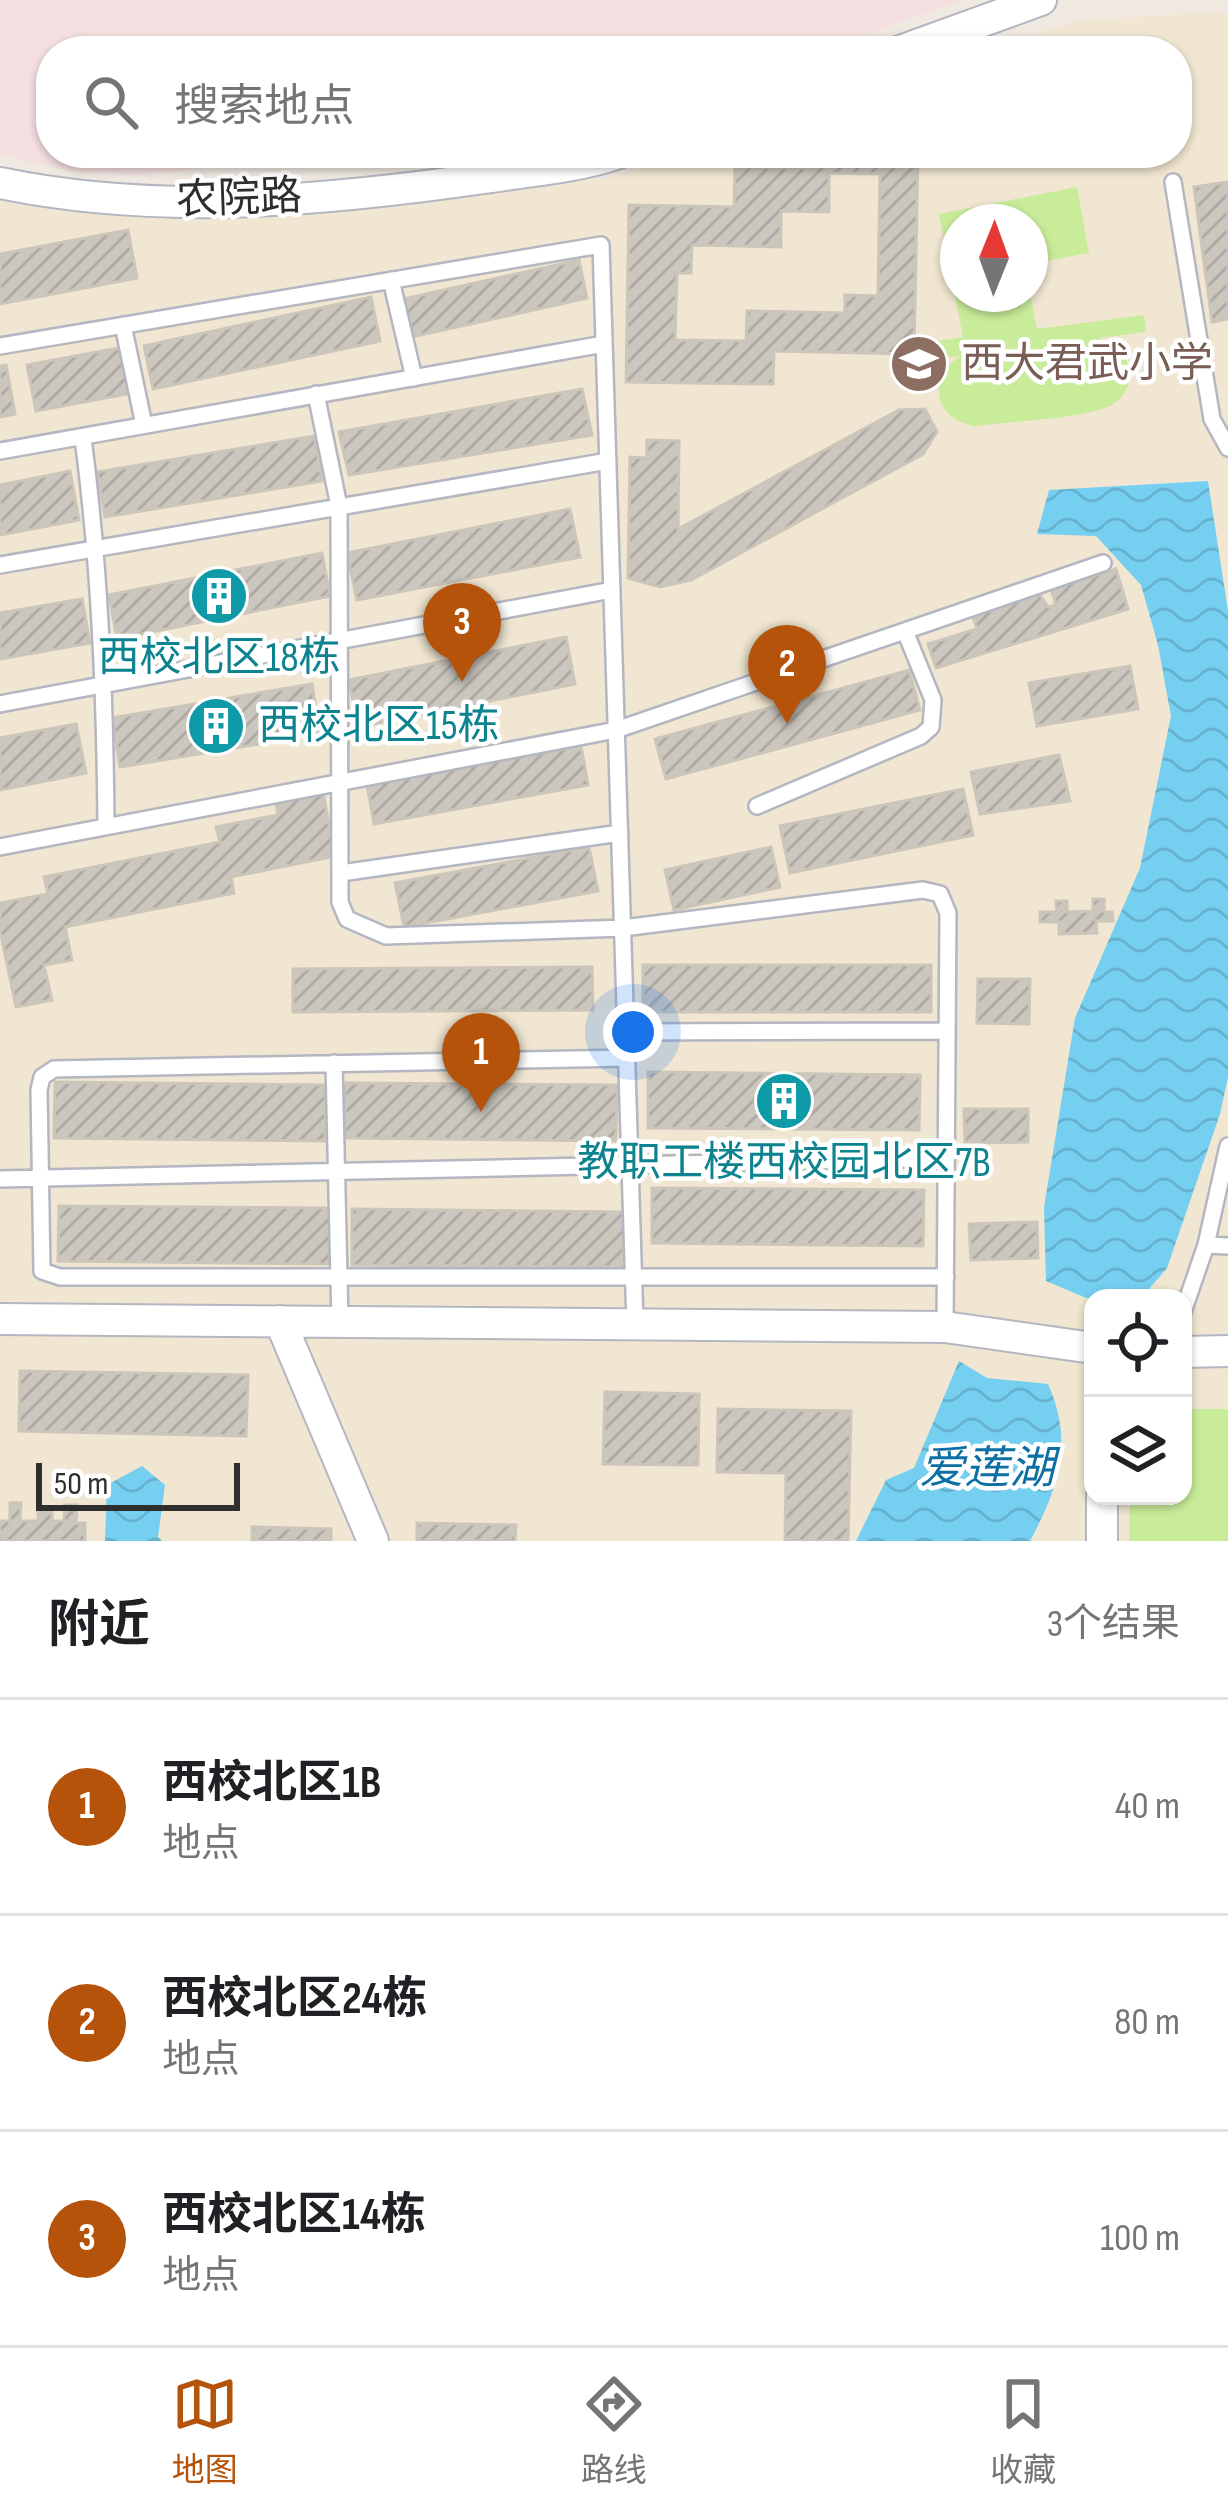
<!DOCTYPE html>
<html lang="zh">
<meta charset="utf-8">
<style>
body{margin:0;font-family:"Sofia Sans Condensed","Noto Sans SC",sans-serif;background:#f2f2f2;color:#202124}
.controls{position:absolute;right:36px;bottom:36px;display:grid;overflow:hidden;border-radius:24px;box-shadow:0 3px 9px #0004}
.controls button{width:108px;height:108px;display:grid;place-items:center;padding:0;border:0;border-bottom:3px solid #e0e0e0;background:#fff;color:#202124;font:60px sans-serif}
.compass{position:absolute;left:940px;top:204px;width:108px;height:108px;border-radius:50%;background:#fff;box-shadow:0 3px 9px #0004;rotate:1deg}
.scale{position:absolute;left:36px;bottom:30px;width:204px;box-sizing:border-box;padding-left:12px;border:6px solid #2e2e2e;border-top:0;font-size:33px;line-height:42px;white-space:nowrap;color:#2e2e2e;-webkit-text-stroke:9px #fff;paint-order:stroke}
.you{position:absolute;left:633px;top:1032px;width:42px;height:42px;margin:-30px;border:9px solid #fff;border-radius:50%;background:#1a73e8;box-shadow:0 0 0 18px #1a73e833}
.badge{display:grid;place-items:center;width:78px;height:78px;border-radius:50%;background:#b45309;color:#fff;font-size:39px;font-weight:700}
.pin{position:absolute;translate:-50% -99px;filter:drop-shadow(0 3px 6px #0008)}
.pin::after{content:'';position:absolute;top:63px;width:42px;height:36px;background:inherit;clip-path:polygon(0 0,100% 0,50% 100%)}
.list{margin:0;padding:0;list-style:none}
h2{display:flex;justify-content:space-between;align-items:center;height:156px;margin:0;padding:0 48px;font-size:51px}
h2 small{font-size:39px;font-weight:400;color:#757577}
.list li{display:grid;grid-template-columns:78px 1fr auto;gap:36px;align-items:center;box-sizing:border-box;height:216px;padding:0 48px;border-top:3px solid #e0e0e0}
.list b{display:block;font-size:45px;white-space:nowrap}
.list p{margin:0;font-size:39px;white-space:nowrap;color:#757577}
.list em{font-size:39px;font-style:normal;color:#757577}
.icon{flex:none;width:66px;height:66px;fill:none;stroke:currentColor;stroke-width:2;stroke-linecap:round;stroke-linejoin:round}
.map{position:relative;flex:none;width:1228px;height:1541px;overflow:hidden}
.search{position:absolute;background:#fff;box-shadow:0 3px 9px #0004;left:36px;right:36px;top:36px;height:132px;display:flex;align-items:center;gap:30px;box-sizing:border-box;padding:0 42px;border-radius:48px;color:#757577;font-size:45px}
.sheet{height:804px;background:#fff}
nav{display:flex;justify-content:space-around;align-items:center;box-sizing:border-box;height:168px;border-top:3px solid #e0e0e0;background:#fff;font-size:33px;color:#757577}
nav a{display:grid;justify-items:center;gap:6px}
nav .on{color:#b45309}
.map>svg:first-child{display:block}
.education{fill:#f0e6d1;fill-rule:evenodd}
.medical{fill:#f5dfe0}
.pitch{fill:#c9ec9a}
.water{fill:url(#water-waves)}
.building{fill:url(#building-hatch);stroke:#cbc5ba;stroke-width:3;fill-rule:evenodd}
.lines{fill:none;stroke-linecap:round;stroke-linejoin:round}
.service-casing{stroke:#b4b7c1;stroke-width:20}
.minor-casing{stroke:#b4b7c1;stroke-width:34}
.service{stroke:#fff;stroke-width:15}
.minor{stroke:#fff;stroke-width:30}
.labels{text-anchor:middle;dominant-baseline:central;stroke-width:9;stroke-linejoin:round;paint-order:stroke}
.street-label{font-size:42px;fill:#2e2e2e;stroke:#fff}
.education-label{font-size:42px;fill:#785e54;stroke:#fff;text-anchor:start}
.culture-label{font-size:42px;fill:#0d838f;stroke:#fff}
.water-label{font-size:45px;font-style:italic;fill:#0d6fa3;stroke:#fff}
</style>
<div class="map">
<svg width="1228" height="1541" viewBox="0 0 1228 1541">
<defs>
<pattern id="water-waves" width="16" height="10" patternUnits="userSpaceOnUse" patternTransform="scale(3)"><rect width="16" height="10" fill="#75cff0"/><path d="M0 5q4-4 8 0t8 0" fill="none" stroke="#66b2ce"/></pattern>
<pattern id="building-hatch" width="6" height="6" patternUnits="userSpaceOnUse" patternTransform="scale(3)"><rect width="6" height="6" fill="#cbc7bf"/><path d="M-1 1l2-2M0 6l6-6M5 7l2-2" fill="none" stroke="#afaba4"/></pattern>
</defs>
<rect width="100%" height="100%" fill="#efe9e1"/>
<path class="education" d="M1221,12L1228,15V1541H0V190L167,219L611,178L686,153H1177V51H987L1079,20ZM958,222H1030V294H958ZM1093,1298H1183V1496H1093Z"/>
<path class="medical" d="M0,0H966L816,51H51V153H332L140,175L70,171L0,155Z"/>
<path class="pitch" d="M1077,187L1089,253L1030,264V222H958V294H1030L1037,329L1144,315L1146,332L1100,338C1114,344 1127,353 1129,371C1131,384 1125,396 1115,403C1095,418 1005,422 976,426C934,420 926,379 960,356L938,358L936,341L963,337L939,214Z
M1183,1409H1228V1541H1129L1130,1496H1183Z"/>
<path class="water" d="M1208,481L1228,611V1077L1220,1114L1167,1268L1143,1296L1086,1298L1046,1281L1044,1207L1075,1018L1140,868L1171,716L1158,645L1141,585L1096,536L1037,534L1049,490Z
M959,1361L987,1378L1048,1384C1074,1442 1059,1487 1030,1541H856L886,1480L914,1468Z
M142,1466L165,1485L158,1537L162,1541H105L107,1485Z"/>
<path class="building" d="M816,153H918L914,354L774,351L773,384L626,382L629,205L734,207L735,167L816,168ZM829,173L880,174L878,296L845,295V313L747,311L746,341L675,340L677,273H691L692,245L781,247V211L829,212Z
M1228,182V319L1212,322L1194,187Z
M128,230L137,278L0,304V254Z
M579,260L587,298L412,337L404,299Z
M371,297L380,341L153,389L144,346Z
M124,347L132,393L36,411L27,365Z
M6,365L15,414L0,417V366Z
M582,389L592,435L349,475L339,432Z
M925,409L937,432L923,454L691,580L660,587L628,578L630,457L647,458V440L679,441L678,529L899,410Z
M315,436L322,481L105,517L97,472Z
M70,471L79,520L0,535V485Z
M570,509L580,557L357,600L347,553Z
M322,553L330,596L117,639L109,595Z
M1116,569L1128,609L936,668L928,644L977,629L972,614L1039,593L1048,607L1056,605L1051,589Z
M82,599L90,643L0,659V613Z
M566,637L575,684L358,727L349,680Z
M1130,666L1138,709L1037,726L1029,683Z
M909,670L920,710L666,779L655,739Z
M312,684L320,734L120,767L112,718Z
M76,724L86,773L0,790V738Z
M581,746L588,785L374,824L367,785Z
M1059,755L1070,801L980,814L971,772Z
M963,789L973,835L790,873L780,826Z
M323,793L335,856L231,877L234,893L65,927L72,960L44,965L52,1000L16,1007L0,930V903L48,894L44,877L220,842L216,827L278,815L276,803Z
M589,847L598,891L404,927L395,883Z
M771,847L780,887L674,910L665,870Z
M1093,899H1104V912H1112L1113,921H1096L1097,933L1059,934V922H1040V912H1057L1056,901H1067V912L1093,911Z
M643,965H931V1012H643Z
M592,967L593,1010L293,1012V969Z
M978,979H1030L1029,1024L977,1023Z
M648,1072L920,1075L919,1130L648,1128Z
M55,1082L326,1085L325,1141L54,1138Z
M345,1083L617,1085L616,1141L345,1138Z
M964,1109H1028V1142L965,1143Z
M652,1188L924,1190L923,1246L652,1243Z
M59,1206L330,1208V1264L58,1261Z
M352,1209L624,1212L623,1267L352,1265Z
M1037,1222L1038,1258L971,1260L969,1224Z
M20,1371L248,1375L246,1436L19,1431Z
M605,1392L699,1394L698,1465L603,1464Z
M718,1409L851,1411L848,1541H785L786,1473L717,1472Z
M10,1503H21L20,1521H38V1511L52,1512V1521H64L65,1505H77L76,1523H85V1541H0V1521H10Z
M417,1523L516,1525L515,1541H417Z
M252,1527L331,1529V1541H252Z"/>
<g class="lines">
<defs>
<path id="service" d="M1173,182L1212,419L1228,448
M391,280L414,378
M123,325L144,425
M0,346L601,245L635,1324
M316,394L339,506L340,902L347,919L386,936L623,928L923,890L940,894L948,913L945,1327
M83,438C100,568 105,696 106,827
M0,451L604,344
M0,565L608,461
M0,704L612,590
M757,806L921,736L931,727L933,700L905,631
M0,847L616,730L1103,563
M341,873L620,833
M626,1032L947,1031
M627,1058L54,1069L42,1077L39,1090L42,1271L60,1277H946
M334,1063L340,1322
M0,1179L947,1158
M1206,1245L1228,1246
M1183,1312L1206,1245L1228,1146"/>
<path id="minor" d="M900,51L1041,0
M0,183C158,216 325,201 484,178C529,171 576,168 619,153
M0,1319L945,1327L1093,1348
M280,1321L373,1541
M1183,1352L1228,1351
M1102,1541V1496"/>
</defs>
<use href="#service" class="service-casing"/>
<use href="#minor" class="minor-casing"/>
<use href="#service" class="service"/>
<use href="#minor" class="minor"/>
</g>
<defs>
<symbol id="school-disc" viewBox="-11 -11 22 22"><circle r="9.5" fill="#8d6e63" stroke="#fff"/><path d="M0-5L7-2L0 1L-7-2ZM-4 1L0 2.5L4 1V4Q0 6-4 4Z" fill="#fff"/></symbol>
<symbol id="building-disc" viewBox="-11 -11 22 22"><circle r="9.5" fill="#0f9aa8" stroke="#fff"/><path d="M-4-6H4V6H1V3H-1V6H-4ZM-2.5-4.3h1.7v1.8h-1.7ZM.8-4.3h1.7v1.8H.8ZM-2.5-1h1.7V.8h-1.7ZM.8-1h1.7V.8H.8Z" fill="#fff"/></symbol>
</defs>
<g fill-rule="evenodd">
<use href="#school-disc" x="886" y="331" width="66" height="66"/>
<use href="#building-disc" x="186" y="563" width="66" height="66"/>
<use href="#building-disc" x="183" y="693" width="66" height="66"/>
<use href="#building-disc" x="751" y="1068" width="66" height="66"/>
</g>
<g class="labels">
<g class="street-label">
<text transform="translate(239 199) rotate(-2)">农院路</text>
</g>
<g class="education-label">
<text x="961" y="364">西大君武小学</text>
</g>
<g class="culture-label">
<text x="219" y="658">西校北区18栋</text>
<text x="258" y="726" text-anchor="start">西校北区15栋</text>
<text x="784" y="1163">教职工楼西校园北区7B</text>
</g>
<g class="water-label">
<text x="987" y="1469">爱莲湖</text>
</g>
</g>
</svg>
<div class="controls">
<button><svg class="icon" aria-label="locate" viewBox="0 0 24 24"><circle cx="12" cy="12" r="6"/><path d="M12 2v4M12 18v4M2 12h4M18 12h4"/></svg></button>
<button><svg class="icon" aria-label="layers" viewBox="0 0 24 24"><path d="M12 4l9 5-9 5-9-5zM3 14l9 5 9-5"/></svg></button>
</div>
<svg class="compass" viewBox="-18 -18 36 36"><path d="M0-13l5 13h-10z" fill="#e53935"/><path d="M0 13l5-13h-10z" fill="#757577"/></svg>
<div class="scale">50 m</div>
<div class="you"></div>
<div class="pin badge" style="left:481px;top:1112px">1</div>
<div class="pin badge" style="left:787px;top:724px">2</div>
<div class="pin badge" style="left:462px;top:682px">3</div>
<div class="search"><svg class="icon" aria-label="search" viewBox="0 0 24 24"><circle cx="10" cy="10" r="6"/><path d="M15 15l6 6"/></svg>搜索地点</div>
</div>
<section class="sheet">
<h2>附近<small>3个结果</small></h2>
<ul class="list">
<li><span class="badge">1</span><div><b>西校北区1B</b><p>地点</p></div><em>40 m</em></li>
<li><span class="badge">2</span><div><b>西校北区24栋</b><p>地点</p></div><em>80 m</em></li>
<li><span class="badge">3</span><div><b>西校北区14栋</b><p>地点</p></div><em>100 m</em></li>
</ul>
</section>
<nav>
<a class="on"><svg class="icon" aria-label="map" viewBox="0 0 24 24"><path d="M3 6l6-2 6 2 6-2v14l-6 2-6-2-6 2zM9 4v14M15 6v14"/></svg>地图</a>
<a><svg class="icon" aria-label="directions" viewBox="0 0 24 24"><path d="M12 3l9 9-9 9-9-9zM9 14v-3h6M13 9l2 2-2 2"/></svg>路线</a>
<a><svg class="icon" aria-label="saved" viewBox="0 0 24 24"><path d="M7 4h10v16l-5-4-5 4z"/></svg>收藏</a>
</nav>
